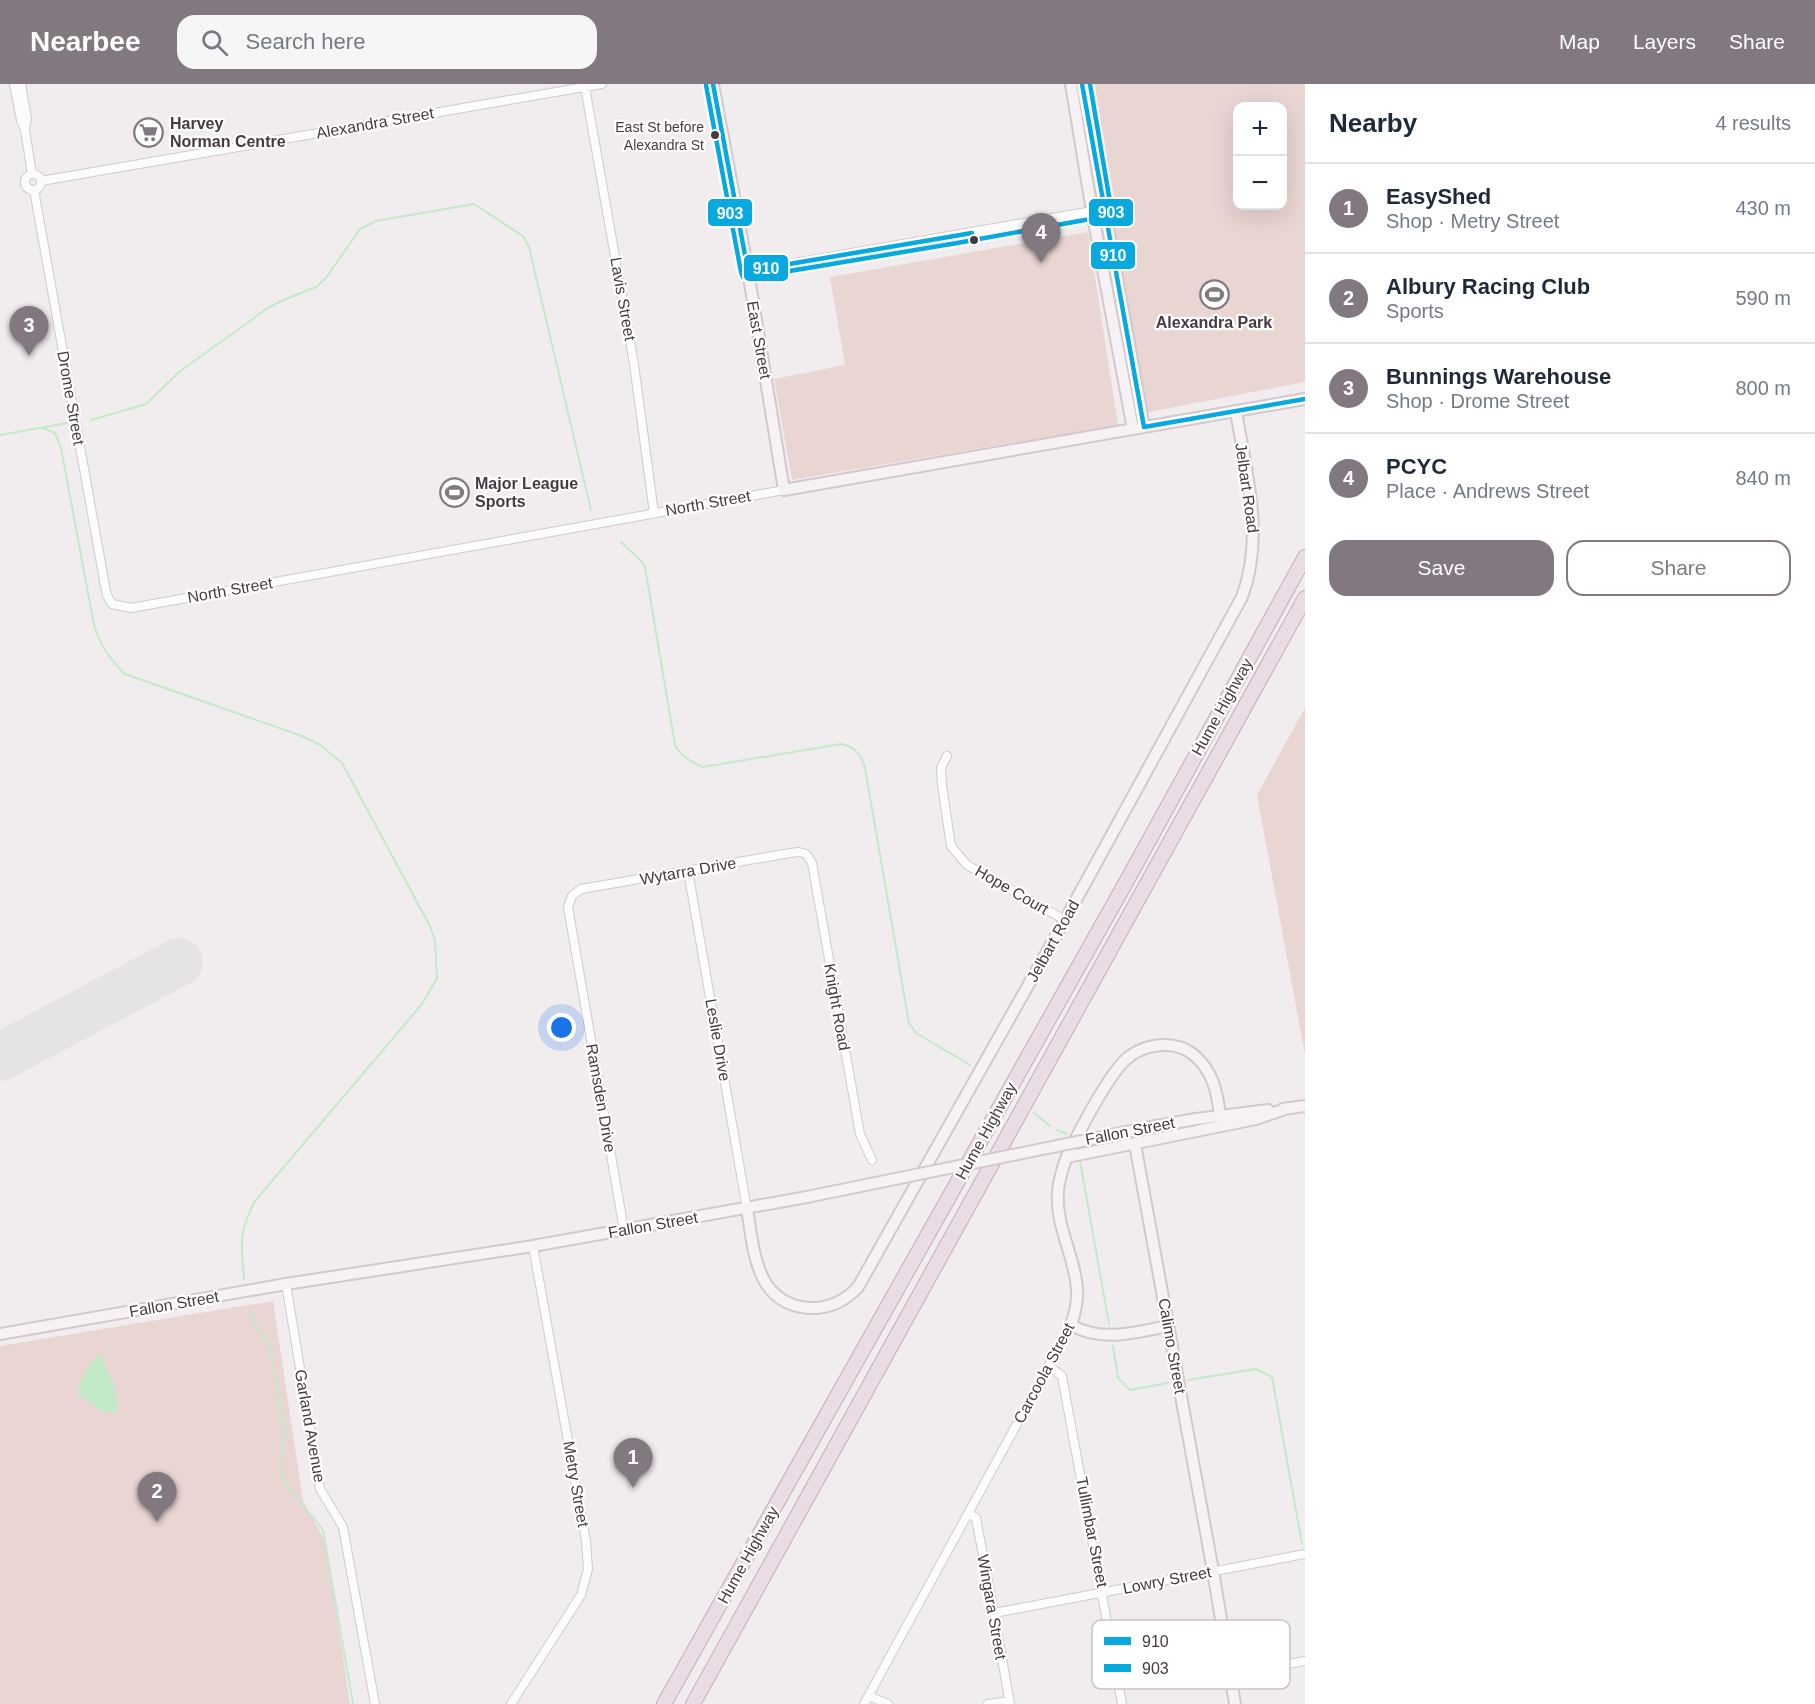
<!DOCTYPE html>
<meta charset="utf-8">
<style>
body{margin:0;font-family:Arial,sans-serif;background:#f6f6f7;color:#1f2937}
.controls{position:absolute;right:18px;top:18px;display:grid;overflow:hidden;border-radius:12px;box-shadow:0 6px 24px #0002}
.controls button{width:54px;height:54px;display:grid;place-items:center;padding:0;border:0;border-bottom:2px solid #e0e1e3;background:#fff;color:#1f2937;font:30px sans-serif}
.you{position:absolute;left:562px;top:944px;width:21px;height:21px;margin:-15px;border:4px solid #fff;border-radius:50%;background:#1a73e8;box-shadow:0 0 0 9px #1a73e833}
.badge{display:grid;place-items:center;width:39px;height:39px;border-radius:50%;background:#82787f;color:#fff;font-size:20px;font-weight:700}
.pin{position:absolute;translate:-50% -50px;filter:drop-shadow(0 2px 3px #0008)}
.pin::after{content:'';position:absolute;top:32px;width:21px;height:18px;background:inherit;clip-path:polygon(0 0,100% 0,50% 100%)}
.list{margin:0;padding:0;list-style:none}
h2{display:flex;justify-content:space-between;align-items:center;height:78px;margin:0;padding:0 24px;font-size:26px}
h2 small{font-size:20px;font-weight:400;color:#747a83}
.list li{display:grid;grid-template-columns:39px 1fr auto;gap:18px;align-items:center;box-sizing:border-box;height:90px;padding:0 24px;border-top:2px solid #e0e1e3}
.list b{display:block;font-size:22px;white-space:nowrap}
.list p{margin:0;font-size:20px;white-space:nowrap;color:#747a83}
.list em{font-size:20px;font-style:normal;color:#747a83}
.actions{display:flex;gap:12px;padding:18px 24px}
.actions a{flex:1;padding:14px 0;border:2px solid #82787f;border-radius:18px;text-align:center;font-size:21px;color:#82787f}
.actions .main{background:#82787f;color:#fff}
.icon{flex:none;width:33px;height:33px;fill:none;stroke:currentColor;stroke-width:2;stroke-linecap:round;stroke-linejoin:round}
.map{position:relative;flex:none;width:1305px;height:1620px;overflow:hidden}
header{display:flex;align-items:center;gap:36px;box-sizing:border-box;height:84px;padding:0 30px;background:#82787f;color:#fff}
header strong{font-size:28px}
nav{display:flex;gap:33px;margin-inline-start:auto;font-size:21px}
.search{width:420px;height:54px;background:#f6f6f7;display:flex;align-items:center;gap:15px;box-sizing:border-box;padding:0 21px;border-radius:18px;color:#747a83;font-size:22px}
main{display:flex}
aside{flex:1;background:#fff}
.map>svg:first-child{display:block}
.green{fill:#e9d5d1;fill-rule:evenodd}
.water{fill:#c2eac8}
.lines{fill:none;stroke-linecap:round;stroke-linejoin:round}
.stream{stroke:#c2eac8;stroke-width:2}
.taxiway{stroke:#e6e3e4;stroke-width:20}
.runway{stroke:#e6e3e4;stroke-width:48}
.street-casing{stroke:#cfcacd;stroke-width:10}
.secondary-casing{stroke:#d2c8cd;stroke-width:14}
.highway-casing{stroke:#c6abbb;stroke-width:16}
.street{stroke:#fdfcfd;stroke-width:8}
.secondary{stroke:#f6f1f3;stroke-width:10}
.highway{stroke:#eadce4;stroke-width:14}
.secondary-bridge-casing{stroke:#d2c8cd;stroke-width:14;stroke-linecap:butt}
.secondary-bridge{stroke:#f6f1f3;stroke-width:10}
.bus-1-casing{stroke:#fff;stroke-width:9}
.bus-2-casing{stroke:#fff;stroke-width:9}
.bus-1{stroke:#07a9de;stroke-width:4.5}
.bus-2{stroke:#07a9de;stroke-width:4.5}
.bus-dot{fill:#473942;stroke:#fff;stroke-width:2}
.labels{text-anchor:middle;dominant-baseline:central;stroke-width:4.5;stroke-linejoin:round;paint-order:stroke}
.bus-label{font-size:14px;fill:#473942;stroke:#fff;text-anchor:end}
.poi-label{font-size:16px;font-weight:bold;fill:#473942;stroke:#fff;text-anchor:start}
.street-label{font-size:16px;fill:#473942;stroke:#fff}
.key{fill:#fff;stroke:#c8c4c6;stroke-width:1.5}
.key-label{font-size:16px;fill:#473942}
.line-badge{stroke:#fff;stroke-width:2}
.badge-label{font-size:16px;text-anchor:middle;font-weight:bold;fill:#fff}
</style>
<header>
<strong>Nearbee</strong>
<div class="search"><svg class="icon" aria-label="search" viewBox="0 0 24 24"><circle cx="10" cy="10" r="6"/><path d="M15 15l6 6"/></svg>Search here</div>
<nav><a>Map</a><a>Layers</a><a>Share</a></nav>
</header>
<main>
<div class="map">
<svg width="1305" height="1620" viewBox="0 0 1305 1620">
<rect width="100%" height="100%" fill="#f1edef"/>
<path class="green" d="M1086,0H1305V298L1144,329ZM1238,22H1282V122H1238Z
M1088,148L1118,341L792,396L774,295L845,281L830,193Z
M1305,624V971L1257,711Z
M273,1217L303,1417L326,1459L350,1620H0V1262Z"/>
<path class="water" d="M99,1270L103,1272V1279C109,1287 121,1318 117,1327L107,1329L78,1311C79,1294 88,1282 99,1270Z"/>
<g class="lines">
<path class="stream" d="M91,336L146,320L179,288L268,224L281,217L316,203L326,194L360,145L376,137L474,120L523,152L529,163L591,426
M43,344L55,349L61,364L94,541C101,563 109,574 125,590L302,652L320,661L342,679L430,842L435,857L437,894L422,920L255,1117C238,1149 241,1160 244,1195
M0,351L67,339
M621,458L642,478L645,483L675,661C680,671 692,679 703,683L841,660C855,663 861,670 865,684L909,939L916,949L970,981
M1034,1029L1050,1042
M1057,1046L1067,1050
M1080,1077L1109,1240
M250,1225L255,1241L270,1262L284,1346L281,1385L286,1401L323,1446L353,1620
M1113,1262L1118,1294L1130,1306L1168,1299
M1188,1296L1256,1285L1272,1293L1302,1460"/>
<path class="taxiway" d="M0,972L40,952"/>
<path class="runway" d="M0,973L179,878"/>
<defs>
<path id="street" d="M14,0L21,36L25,46L32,90
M21,0L27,35L25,44
M585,3L634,280L654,429
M25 98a8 8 0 1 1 16 0a8 8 0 1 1-16 0Z
M41,97L602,0
M34,106L105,502L107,511L112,520L131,524L784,406
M748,187L1092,127
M947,672L941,684L942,701L951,762L967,781L1065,836
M688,787L747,1125
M624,1146L568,823L572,812L581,805L790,769L799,768L806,770L812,779L860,1050L872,1076
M286,1200L320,1405L343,1443L375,1620
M1049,1282L1062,1292L1122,1620
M968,1429L976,1434L994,1529L1010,1620
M994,1529L1305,1470
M1230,1590L1305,1577
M869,1612L888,1620
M511,1620L581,1511L588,1485L586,1457L533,1162
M864,1620L1071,1241
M988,1620L1009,1617"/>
<path id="secondary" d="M713,0L748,187L784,406L1305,315
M1071,0L1092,127L1133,345
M1082,0L1144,343
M1283,1025L1305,1022
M1196,1035L1268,1026
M1135,1060L1213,1487L1235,1620
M1067,1073L1256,1035L1288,1024
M747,1125C754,1166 755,1220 809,1224C829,1225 845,1217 858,1203L1065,836L1242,513C1265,451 1246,390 1236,327
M1169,1242C1135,1248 1103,1259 1071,1241C1075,1229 1078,1218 1077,1205C1075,1172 1055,1142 1058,1107C1059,1095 1063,1083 1067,1072C1078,1050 1111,985 1130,972C1148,959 1176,956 1194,971C1213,987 1217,1008 1220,1031
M0,1250L286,1200L533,1162L807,1113"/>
<path id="highway" d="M664,1620L1125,800L1305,473
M693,1620L1305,514"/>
</defs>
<use href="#street" class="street-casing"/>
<use href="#secondary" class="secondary-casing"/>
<use href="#highway" class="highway-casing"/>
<use href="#street" class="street"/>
<use href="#secondary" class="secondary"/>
<use href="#highway" class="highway"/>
<defs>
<path id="secondary-bridge" d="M807,1113L1150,1043L1196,1035"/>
</defs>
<use href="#secondary-bridge" class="secondary-bridge-casing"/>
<use href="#secondary-bridge" class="secondary-bridge"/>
<defs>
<path id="bus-1" d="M713,0L748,187L972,149
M1082,0L1144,343
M1144,343L1305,315"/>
<path id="bus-2" d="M706,1L741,188L743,193L748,194L957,159L1107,132L1111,128V124L1090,0"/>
</defs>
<use href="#bus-1" class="bus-1-casing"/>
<use href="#bus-2" class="bus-2-casing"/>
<use href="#bus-1" class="bus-1"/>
<use href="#bus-2" class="bus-2"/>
</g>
<defs>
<symbol id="supermarket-ring" viewBox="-11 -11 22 22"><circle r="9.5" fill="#fff" stroke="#82787f" stroke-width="1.5"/><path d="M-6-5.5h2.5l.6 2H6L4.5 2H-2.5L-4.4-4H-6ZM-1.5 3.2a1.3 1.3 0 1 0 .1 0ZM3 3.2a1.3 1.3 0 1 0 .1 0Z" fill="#82787f"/></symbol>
<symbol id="stadium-ring" viewBox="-11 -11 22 22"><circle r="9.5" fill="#fff" stroke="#82787f" stroke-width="1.5"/><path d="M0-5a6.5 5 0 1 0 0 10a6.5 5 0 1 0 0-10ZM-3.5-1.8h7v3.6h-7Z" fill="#82787f"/></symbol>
</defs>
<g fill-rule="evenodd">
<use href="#supermarket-ring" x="132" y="32" width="33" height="33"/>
<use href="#stadium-ring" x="1198" y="194" width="33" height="33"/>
<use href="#stadium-ring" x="438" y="392" width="33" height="33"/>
</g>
<g class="bus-dot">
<circle cx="715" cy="51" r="5"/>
<circle cx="974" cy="156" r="5"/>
</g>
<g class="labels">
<g class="bus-label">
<text x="704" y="43">East St before<tspan x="704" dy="18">Alexandra St</tspan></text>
</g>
<g class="poi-label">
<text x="170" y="39">Harvey<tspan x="170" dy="18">Norman Centre</tspan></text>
<text x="1214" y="238" text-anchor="middle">Alexandra Park</text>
<text x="475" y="399">Major League<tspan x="475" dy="18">Sports</tspan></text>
</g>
<g class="street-label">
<text transform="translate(375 39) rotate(-10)">Alexandra Street</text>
<text transform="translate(623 215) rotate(80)">Lavis Street</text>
<text transform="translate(759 256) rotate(80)">East Street</text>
<text transform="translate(71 314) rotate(80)">Drome Street</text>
<text transform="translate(1247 404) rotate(82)">Jelbart Road</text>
<text transform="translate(708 419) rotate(-10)">North Street</text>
<text transform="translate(230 506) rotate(-10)">North Street</text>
<text transform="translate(1222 623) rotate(-61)">Hume Highway</text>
<text transform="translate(688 787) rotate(-10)">Wytarra Drive</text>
<text transform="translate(1012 806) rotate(30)">Hope Court</text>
<text transform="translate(1053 857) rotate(-61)">Jelbart Road</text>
<text transform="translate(837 923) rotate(80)">Knight Road</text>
<text transform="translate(718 956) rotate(80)">Leslie Drive</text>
<text transform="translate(601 1014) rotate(80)">Ramsden Drive</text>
<text transform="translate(986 1047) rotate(-61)">Hume Highway</text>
<text transform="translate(1130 1047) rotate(-11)">Fallon Street</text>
<text transform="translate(653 1141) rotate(-10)">Fallon Street</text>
<text transform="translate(174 1220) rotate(-10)">Fallon Street</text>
<text transform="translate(1172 1262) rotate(80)">Calimo Street</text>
<text transform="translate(1044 1289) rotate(-62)">Carcoola Street</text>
<text transform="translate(310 1342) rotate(80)">Garland Avenue</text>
<text transform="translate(576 1400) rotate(80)">Metry Street</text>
<text transform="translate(1092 1448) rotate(79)">Tullimbar Street</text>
<text transform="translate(748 1471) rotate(-61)">Hume Highway</text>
<text transform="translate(1167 1496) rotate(-11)">Lowry Street</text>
<text transform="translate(992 1523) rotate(80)">Wingara Street</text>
</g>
</g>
<rect x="1092" y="1536" width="198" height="69" rx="9" class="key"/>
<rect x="1104" y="1553" width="27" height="8" fill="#07a9de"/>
<rect x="1104" y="1580" width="27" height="8" fill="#07a9de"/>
<g class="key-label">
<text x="1142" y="1563">910</text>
<text x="1142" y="1590">903</text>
</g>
<g class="line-badge">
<rect x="1088" y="114" width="46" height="29" rx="6" fill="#07a9de"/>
<rect x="707" y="114" width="46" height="29" rx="6" fill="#07a9de"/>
<rect x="1090" y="157" width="46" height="29" rx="6" fill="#07a9de"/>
<rect x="743" y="170" width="46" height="28" rx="6" fill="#07a9de"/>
</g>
<g class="badge-label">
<text x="1111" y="134">903</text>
<text x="730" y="135">903</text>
<text x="1113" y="177">910</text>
<text x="766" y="190">910</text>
</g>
</svg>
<div class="controls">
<button>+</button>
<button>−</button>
</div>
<div class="you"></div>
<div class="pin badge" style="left:633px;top:1404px">1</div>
<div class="pin badge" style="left:157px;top:1438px">2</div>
<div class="pin badge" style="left:29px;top:272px">3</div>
<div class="pin badge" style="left:1041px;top:179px">4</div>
</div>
<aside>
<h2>Nearby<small>4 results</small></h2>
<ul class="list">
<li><span class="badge">1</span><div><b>EasyShed</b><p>Shop · Metry Street</p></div><em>430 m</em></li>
<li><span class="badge">2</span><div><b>Albury Racing Club</b><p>Sports</p></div><em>590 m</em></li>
<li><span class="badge">3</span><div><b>Bunnings Warehouse</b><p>Shop · Drome Street</p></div><em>800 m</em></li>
<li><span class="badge">4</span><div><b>PCYC</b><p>Place · Andrews Street</p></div><em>840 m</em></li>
</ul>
<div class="actions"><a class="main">Save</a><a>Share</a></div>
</aside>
</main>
